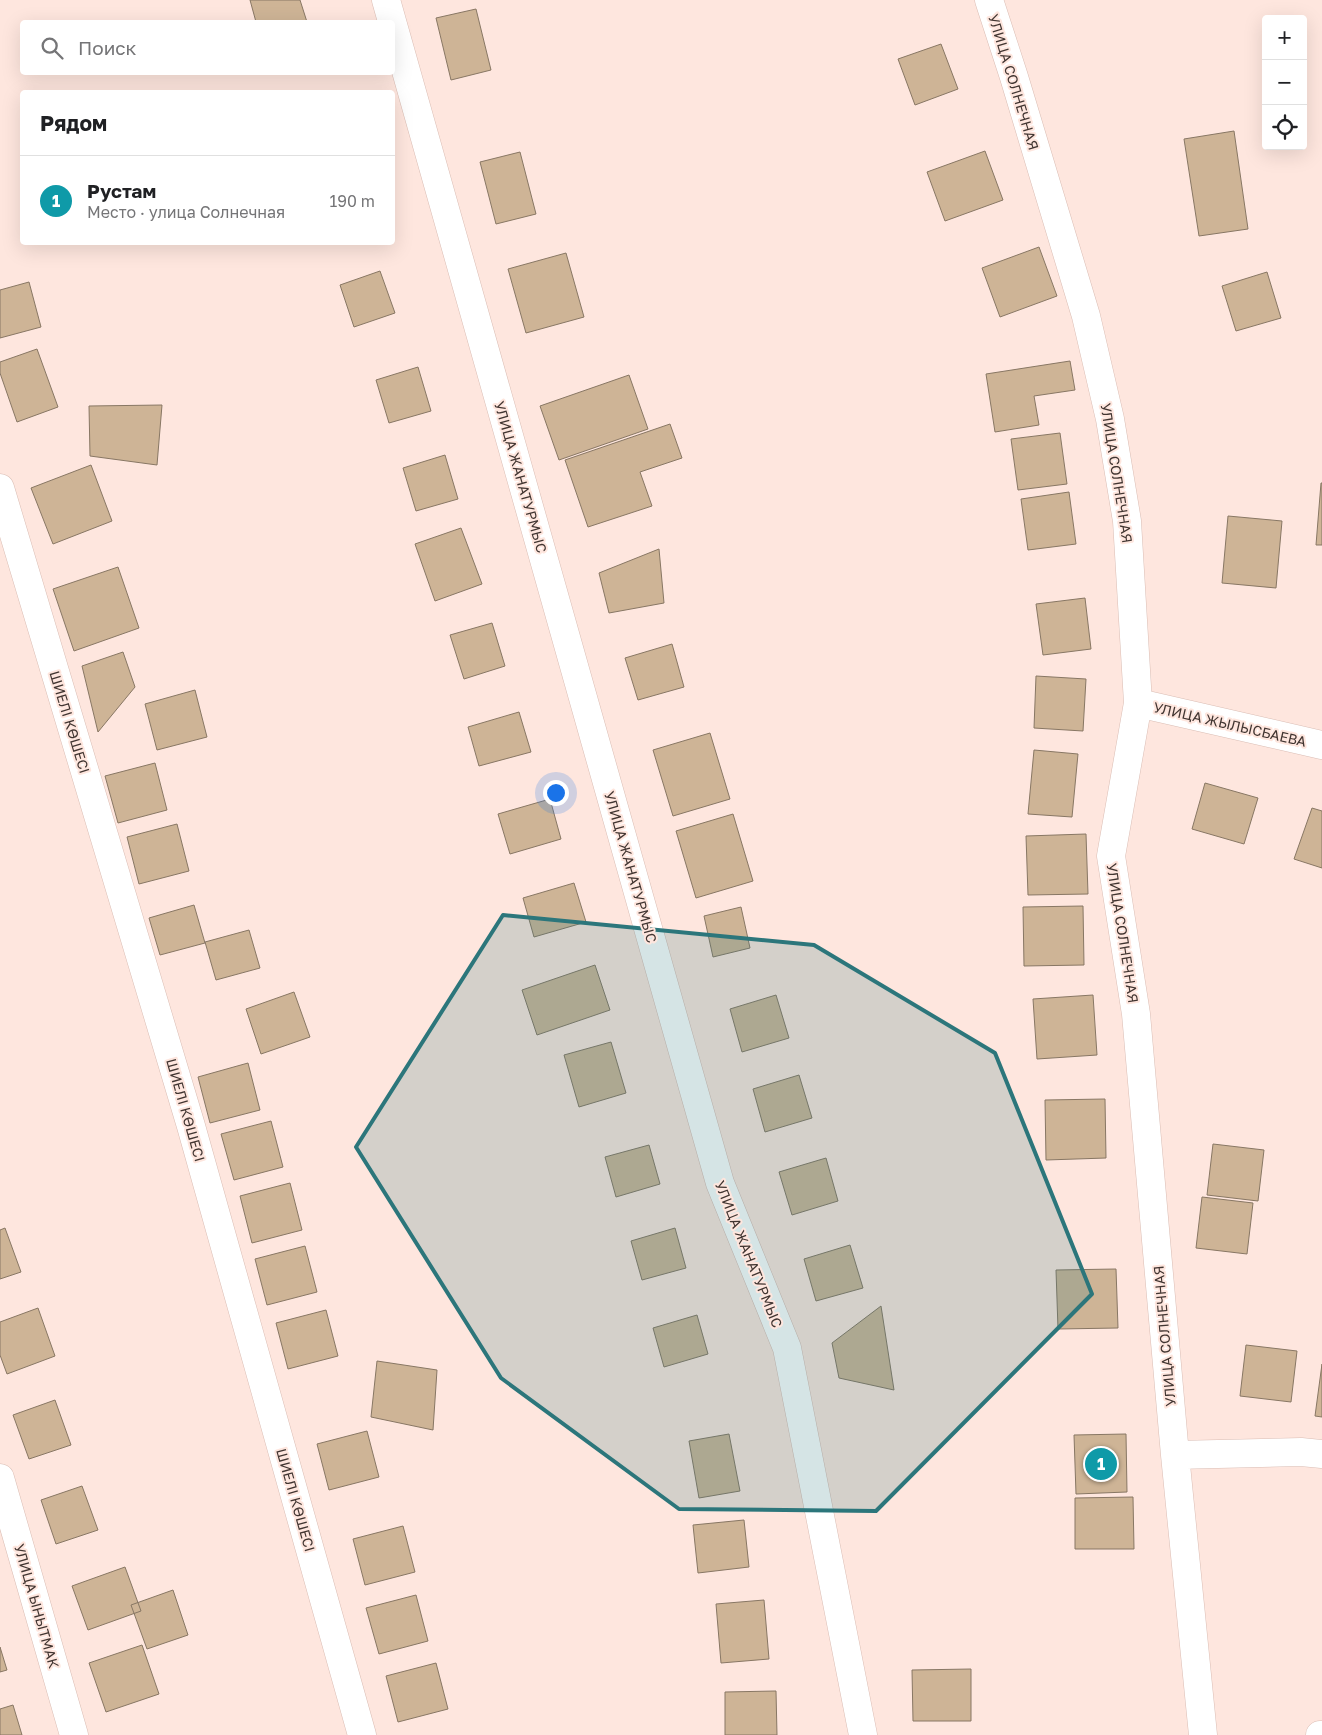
<!DOCTYPE html>
<html lang="ru">
<meta charset="utf-8">
<style>
body{margin:0;font-family:"Golos Text",sans-serif;background:#f2f2f2;color:#202124}
.controls{position:absolute;right:15px;top:15px;display:grid;overflow:hidden;border-radius:5px;box-shadow:0 5px 20px #0002}
.controls button{width:45px;height:45px;display:grid;place-items:center;padding:0;border:0;border-bottom:1px solid #e0e0e0;background:#fff;color:#202124;font:25px sans-serif}
.you{position:absolute;left:555px;top:792px;width:18px;height:18px;margin:-12px;border:4px solid #fff;border-radius:50%;background:#1a73e8;box-shadow:0 0 0 8px #1a73e833}
.badge{display:grid;place-items:center;width:32px;height:32px;border-radius:50%;background:#1a73e8;color:#fff;font-size:16px;font-weight:700}
.pin{position:absolute;translate:-50% -50%;border:2px solid #fff;box-shadow:0 1px 5px #0006}
.list{margin:0;padding:0;list-style:none}
h2{display:flex;justify-content:space-between;align-items:center;height:65px;margin:0;padding:0 20px;font-size:21px}
h2 small{font-size:16px;font-weight:400;color:#757577}
.list li{display:grid;grid-template-columns:32px 1fr auto;gap:15px;align-items:center;box-sizing:border-box;height:90px;padding:0 20px;border-top:1px solid #e0e0e0}
.list b{display:block;font-size:19px;white-space:nowrap}
.list p{margin:0;font-size:16px;white-space:nowrap;color:#757577}
.list em{font-size:16px;font-style:normal;color:#757577}
.icon{flex:none;width:28px;height:28px;fill:none;stroke:currentColor;stroke-width:2;stroke-linecap:round;stroke-linejoin:round}
.map{position:relative;flex:none;width:1322px;height:1735px;overflow:hidden}
.search{position:absolute;background:#fff;box-shadow:0 5px 20px #0002;left:20px;top:20px;width:375px;height:55px;display:flex;align-items:center;gap:12px;box-sizing:border-box;padding:0 18px;border-radius:5px;color:#757577;font-size:19px}
.panel{position:absolute;background:#fff;box-shadow:0 5px 20px #0002;left:20px;top:90px;width:375px;height:155px;border-radius:5px}
.map>svg:first-child{display:block}
.building{fill:#ceb496;stroke:#887764}
.lines{fill:none;stroke-linecap:round;stroke-linejoin:round}
.minor-casing{stroke:#dabdb4;stroke-width:29}
.minor{stroke:#fff;stroke-width:28}
.marked{fill:#2c767b;fill-opacity:0.2;stroke:#2c767b;stroke-width:4;stroke-linejoin:round}
.labels{text-anchor:middle;dominant-baseline:central;stroke-width:4;stroke-linejoin:round;paint-order:stroke}
.street-label{font-size:14px;fill:#413531;stroke:#fee6de}
</style>
<div class="map">
<svg width="1322" height="1735" viewBox="0 0 1322 1735">
<rect width="100%" height="100%" fill="#fee6de"/>
<path class="building" d="M250,0H300L307,22H256Z
M476,9L491,70L451,80L436,18Z
M941,44L958,89L915,105L898,59Z
M1234,131L1248,229L1199,236L1184,139Z
M985,151L1003,200L945,221L927,172Z
M520,152L536,214L496,224L480,162Z
M1039,247L1057,296L1000,317L982,268Z
M566,253L584,317L526,333L508,269Z
M380,271L395,313L354,327L340,285Z
M1267,272L1281,318L1236,331L1222,286Z
M29,282L41,327L0,338V290Z
M37,349L58,407L17,422L0,373V362Z
M1070,361L1075,390L1034,396L1039,425L995,432L986,374Z
M418,367L431,411L389,423L376,380Z
M629,375L648,429L559,460L540,406Z
M162,405L157,465L90,456L89,406Z
M670,424L682,458L640,472L652,506L588,527L565,460Z
M1060,433L1067,484L1018,490L1011,439Z
M445,455L458,499L416,511L403,468Z
M91,465L112,521L53,544L31,488Z
M1321,483H1322V545H1316Z
M1069,492L1076,544L1028,550L1021,499Z
M1228,516L1282,521L1276,588L1222,583Z
M461,528L482,584L435,601L415,544Z
M659,549L664,603L609,613L599,573Z
M118,567L139,628L74,651L53,589Z
M1085,598L1091,649L1043,655L1036,604Z
M492,623L505,666L464,679L450,635Z
M672,644L684,687L638,700L625,658Z
M123,652L135,687L98,732L82,666Z
M1036,676L1086,679L1083,731L1034,728Z
M195,690L207,737L157,750L145,704Z
M519,712L531,752L479,766L468,727Z
M710,733L730,799L673,816L653,750Z
M1034,750L1078,754L1072,817L1028,814Z
M155,763L167,810L118,823L105,776Z
M1205,783L1258,798L1244,844L1192,829Z
M550,799L561,839L510,854L498,814Z
M1312,808L1322,811V868L1294,859Z
M733,814L753,881L696,898L676,831Z
M177,824L189,871L139,884L127,837Z
M1086,834L1088,894L1028,895L1026,836Z
M574,883L586,922L534,937L523,898Z
M194,905L205,943L160,955L149,918Z
M1083,906L1084,965L1024,966L1023,907Z
M741,907L750,948L713,957L704,916Z
M249,930L260,968L216,980L205,942Z
M595,965L610,1010L537,1035L522,990Z
M294,992L310,1037L261,1054L246,1009Z
M776,995L789,1038L742,1052L730,1009Z
M1093,995L1097,1055L1037,1059L1033,999Z
M611,1042L626,1093L579,1107L564,1055Z
M248,1063L260,1110L210,1123L198,1077Z
M799,1075L812,1118L765,1132L753,1089Z
M1105,1099L1106,1158L1046,1160L1045,1100Z
M271,1121L283,1167L234,1180L221,1134Z
M1213,1144L1264,1150L1258,1201L1207,1195Z
M649,1145L660,1184L616,1197L605,1157Z
M826,1158L838,1201L792,1215L779,1172Z
M290,1183L302,1230L252,1243L240,1196Z
M1202,1197L1253,1203L1247,1254L1196,1248Z
M5,1228L21,1272L0,1279V1230Z
M675,1228L686,1268L642,1280L631,1241Z
M850,1245L863,1288L816,1301L804,1259Z
M305,1246L317,1292L267,1305L255,1259Z
M1116,1269L1118,1328L1058,1329L1056,1270Z
M881,1306L894,1390L839,1378L832,1343Z
M38,1308L55,1356L7,1374L0,1355V1322Z
M326,1310L338,1356L288,1369L276,1323Z
M697,1315L708,1354L664,1367L653,1328Z
M1246,1345L1297,1351L1291,1402L1240,1396Z
M377,1361L437,1370L433,1430L371,1417Z
M1322,1364V1417L1315,1416Z
M55,1400L71,1445L29,1459L13,1415Z
M367,1431L379,1477L329,1490L317,1444Z
M729,1434L740,1491L699,1498L689,1441Z
M1126,1434L1127,1492L1076,1494L1074,1435Z
M82,1486L98,1530L56,1544L41,1500Z
M1133,1497L1134,1549H1075V1498Z
M744,1520L749,1567L698,1573L693,1525Z
M403,1526L415,1572L365,1585L353,1539Z
M125,1567L141,1611L88,1630L72,1586Z
M173,1590L188,1635L147,1649L131,1605Z
M416,1595L428,1641L379,1654L366,1608Z
M764,1600L769,1659L721,1663L716,1604Z
M142,1645L159,1694L106,1712L89,1663Z
M0,1647L7,1670L0,1672Z
M436,1663L448,1709L398,1722L386,1676Z
M971,1669V1721H913L912,1670Z
M776,1691L777,1735H725V1692Z
M13,1705L22,1735H0V1709Z"/>
<g class="lines">
<defs>
<path id="minor" d="M386,0L720,1183L787,1348L863,1735
M989,0L1014,77L1086,316L1110,419L1127,521L1138,703L1111,856L1136,1014L1175,1455L1203,1735
M0,488L191,1126L362,1735
M1138,703L1322,745
M1175,1455L1301,1452L1322,1454
M0,1478L74,1735
M1320,1735H1322"/>
</defs>
<use href="#minor" class="minor-casing"/>
<use href="#minor" class="minor"/>
</g>
<path class="marked" d="M503,915L814,945L995,1053L1092,1294L876,1511L679,1509L501,1378L356,1147Z"/>
<g class="labels">
<g class="street-label">
<text transform="translate(1014 82) rotate(73)">УЛИЦА СОЛНЕЧНАЯ</text>
<text transform="translate(1117 473) rotate(81)">УЛИЦА СОЛНЕЧНАЯ</text>
<text transform="translate(521 477) rotate(74)">УЛИЦА ЖАНАТУРМЫС</text>
<text transform="translate(70 722) rotate(73)">ШИЕЛІ КӨШЕСІ</text>
<text transform="translate(1230 724) rotate(13)">УЛИЦА ЖЫЛЫСБАЕВА</text>
<text transform="translate(631 867) rotate(74)">УЛИЦА ЖАНАТУРМЫС</text>
<text transform="translate(1123 933) rotate(81)">УЛИЦА СОЛНЕЧНАЯ</text>
<text transform="translate(186 1110) rotate(74)">ШИЕЛІ КӨШЕСІ</text>
<text transform="translate(749 1254) rotate(68)">УЛИЦА ЖАНАТУРМЫС</text>
<text transform="translate(1164 1336) rotate(-95)">УЛИЦА СОЛНЕЧНАЯ</text>
<text transform="translate(296 1500) rotate(74)">ШИЕЛІ КӨШЕСІ</text>
<text transform="translate(37 1606) rotate(74)">УЛИЦА ЫНЫТМАК</text>
</g>
</g>
</svg>
<div class="controls">
<button>+</button>
<button>−</button>
<button><svg class="icon" aria-label="locate" viewBox="0 0 24 24"><circle cx="12" cy="12" r="6"/><path d="M12 2v4M12 18v4M2 12h4M18 12h4"/></svg></button>
</div>
<div class="you"></div>
<div class="pin badge" style="left:1101px;top:1464px;background:#0f9aa8">1</div>
<div class="search"><svg class="icon" aria-label="search" viewBox="0 0 24 24"><circle cx="10" cy="10" r="6"/><path d="M15 15l6 6"/></svg>Поиск</div>
<section class="panel">
<h2>Рядом<small></small></h2>
<ul class="list">
<li><span class="badge" style="background:#0f9aa8">1</span><div><b>Рустам</b><p>Место · улица Солнечная</p></div><em>190 m</em></li>
</ul>
</section>
</div>
